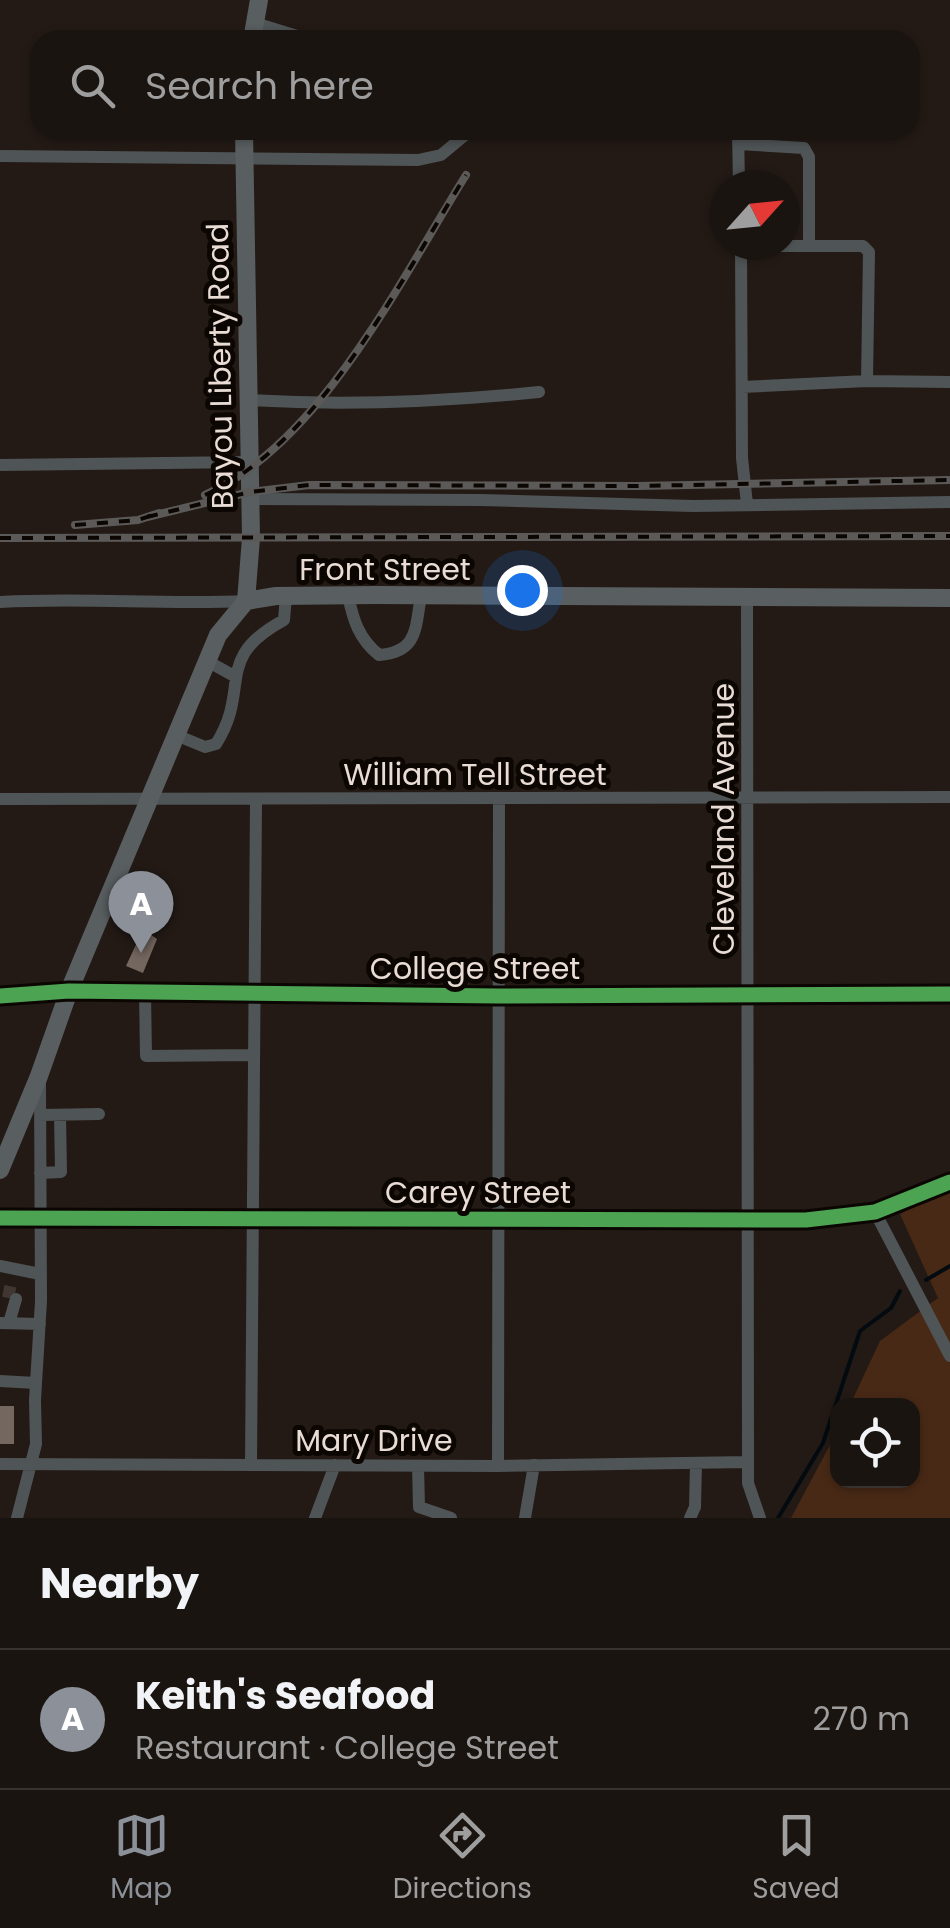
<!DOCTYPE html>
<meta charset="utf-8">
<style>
body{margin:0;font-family:Poppins,sans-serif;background:#231d19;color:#f1f3f6}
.controls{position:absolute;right:30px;bottom:30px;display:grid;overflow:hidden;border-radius:20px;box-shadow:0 2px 8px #0004}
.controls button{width:90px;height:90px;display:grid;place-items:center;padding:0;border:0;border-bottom:2px solid #383330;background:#1a1410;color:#f1f3f6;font:50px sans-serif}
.compass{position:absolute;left:710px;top:170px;width:90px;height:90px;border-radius:50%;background:#1a1410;box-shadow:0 2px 8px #0004;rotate:63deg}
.you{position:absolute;left:522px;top:590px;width:35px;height:35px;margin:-25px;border:8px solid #fff;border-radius:50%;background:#1a73e8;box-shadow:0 0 0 15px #1a73e833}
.badge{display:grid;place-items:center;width:65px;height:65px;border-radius:50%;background:#8c9099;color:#fff;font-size:32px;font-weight:700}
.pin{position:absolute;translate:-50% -82px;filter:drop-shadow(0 2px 5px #0008)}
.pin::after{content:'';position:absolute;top:52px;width:35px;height:30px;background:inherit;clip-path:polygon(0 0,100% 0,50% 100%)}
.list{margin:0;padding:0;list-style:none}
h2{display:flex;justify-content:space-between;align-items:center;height:130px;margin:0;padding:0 40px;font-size:42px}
h2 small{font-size:32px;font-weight:400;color:#9f9e9f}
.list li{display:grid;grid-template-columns:65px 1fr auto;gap:30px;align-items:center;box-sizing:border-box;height:140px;padding:0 40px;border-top:2px solid #383330}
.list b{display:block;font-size:38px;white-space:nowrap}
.list p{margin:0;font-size:32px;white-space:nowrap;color:#9f9e9f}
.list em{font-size:32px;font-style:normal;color:#9f9e9f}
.icon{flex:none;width:55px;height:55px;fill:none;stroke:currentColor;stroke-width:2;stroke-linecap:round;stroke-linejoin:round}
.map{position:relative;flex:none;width:950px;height:1518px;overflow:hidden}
.search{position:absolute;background:#1a1410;box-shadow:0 2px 8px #0004;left:30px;right:30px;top:30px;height:110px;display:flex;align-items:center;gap:25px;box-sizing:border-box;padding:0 35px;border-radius:30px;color:#9f9e9f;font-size:38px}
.sheet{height:270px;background:#1a1410}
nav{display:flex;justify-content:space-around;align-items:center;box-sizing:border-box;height:140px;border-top:2px solid #383330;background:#1a1410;font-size:28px;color:#9f9e9f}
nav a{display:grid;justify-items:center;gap:5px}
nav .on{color:#8c9099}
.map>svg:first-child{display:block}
.green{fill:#482916}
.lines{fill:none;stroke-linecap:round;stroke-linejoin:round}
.stream{stroke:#030b10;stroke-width:4}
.building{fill:#74675f}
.minor-tunnel{stroke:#413732;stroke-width:12;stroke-dasharray:12 6;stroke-linecap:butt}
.minor{stroke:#4f5456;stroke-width:12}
.major{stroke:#595e60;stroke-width:18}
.rail-casing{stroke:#5b5a58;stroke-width:8}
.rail{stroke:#0c0603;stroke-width:4;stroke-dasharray:11;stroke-linecap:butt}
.cycleway-casing{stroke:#0c0603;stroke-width:21}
.cycleway{stroke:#4ca352;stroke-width:15}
.labels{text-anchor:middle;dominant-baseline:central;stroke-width:10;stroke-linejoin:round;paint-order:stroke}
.street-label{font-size:30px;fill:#e8dcd5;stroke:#0c0603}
</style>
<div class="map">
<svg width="950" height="1518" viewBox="0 0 950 1518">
<rect width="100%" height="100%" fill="#231a15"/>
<path class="green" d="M950,1189V1518H791L837,1432L838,1480H912V1406L850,1405L880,1341L938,1298L900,1214Z"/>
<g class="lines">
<path class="stream" d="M926,1280L950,1266
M778,1518L823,1443L860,1331L891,1308L900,1291"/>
</g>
<path class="building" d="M150,934L157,939L143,973L126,966L139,938L145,941Z
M0,1406H14V1444H0Z"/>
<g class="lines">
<path class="minor-tunnel" d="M8,1298L11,1283"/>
<path class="minor" d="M255,23L310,40
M738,130L739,185
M738,144L804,148L809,157V246
M0,156L418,160L441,155L471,130
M741,245L742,458L747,504
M741,246H863L869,252L867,381
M742,387L867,381L950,382
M248,400C346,406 441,402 539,392
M0,465L248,462
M249,499L480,500L693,506L950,502
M348,595C353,620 359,639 379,655C418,652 415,629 421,596
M747,598L748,1462V1483L760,1518
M0,602C82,597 164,605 246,601
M207,661L236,677
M176,735L205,747L216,744C252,687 212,659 284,620L286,596
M0,799L950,797
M145,993L146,1056L252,1055
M0,996L69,991L498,996L950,994
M40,1115L99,1114
M40,1173L61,1172L60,1115
M875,1212L950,1356
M0,1218L806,1220L875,1212L950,1182
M0,1266L40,1274
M0,1323L40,1324
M9,1323L16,1299
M0,1381L36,1383
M0,1464L498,1466L748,1462
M251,1464L256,801
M418,1466L419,1507L451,1518
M498,1466L499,799
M17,1518L36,1444L35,1400L41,1301L40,1083
M315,1518L335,1465
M525,1518L534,1465
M690,1518L695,1507L696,1463"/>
<path class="major" d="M252,40L259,0
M244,130L251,538L246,601
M246,601L276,596L377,595L950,598
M0,1170L39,1076L69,991L218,635L246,601"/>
<defs>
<path id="rail" d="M205,495C321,443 401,279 466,175
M147,517L250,492L309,485L638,486L950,480
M75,525L138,520L159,513
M0,538L950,536"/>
</defs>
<use href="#rail" class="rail-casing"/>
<use href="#rail" class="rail"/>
<defs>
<path id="cycleway" d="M0,996L69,991L498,996L950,994
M0,1218L806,1220L875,1212L950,1182"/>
</defs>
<use href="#cycleway" class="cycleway-casing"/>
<use href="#cycleway" class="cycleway"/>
</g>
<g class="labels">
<g class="street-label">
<text transform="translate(220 366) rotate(-91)">Bayou Liberty Road</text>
<text x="385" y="569">Front Street</text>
<text x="475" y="774">William Tell Street</text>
<text transform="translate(723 819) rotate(-90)">Cleveland Avenue</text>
<text x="475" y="968">College Street</text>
<text x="478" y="1192">Carey Street</text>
<text x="374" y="1440">Mary Drive</text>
</g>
</g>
</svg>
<div class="controls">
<button><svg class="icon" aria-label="locate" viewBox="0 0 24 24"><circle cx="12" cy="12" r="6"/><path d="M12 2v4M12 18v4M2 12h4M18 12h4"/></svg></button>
</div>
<svg class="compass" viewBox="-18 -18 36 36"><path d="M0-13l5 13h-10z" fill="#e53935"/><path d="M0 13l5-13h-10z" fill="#9f9e9f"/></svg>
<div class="you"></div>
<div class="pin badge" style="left:141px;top:953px">A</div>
<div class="search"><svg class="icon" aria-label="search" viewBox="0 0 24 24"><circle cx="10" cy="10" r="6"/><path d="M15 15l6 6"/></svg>Search here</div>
</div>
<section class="sheet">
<h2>Nearby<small></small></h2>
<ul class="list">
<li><span class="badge">A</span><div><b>Keith's Seafood</b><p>Restaurant · College Street</p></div><em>270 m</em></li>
</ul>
</section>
<nav>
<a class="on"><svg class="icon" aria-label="map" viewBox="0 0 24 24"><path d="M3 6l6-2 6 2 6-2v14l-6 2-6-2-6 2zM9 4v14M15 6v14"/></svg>Map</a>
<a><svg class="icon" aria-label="directions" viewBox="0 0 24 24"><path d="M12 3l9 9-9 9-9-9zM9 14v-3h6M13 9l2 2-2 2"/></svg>Directions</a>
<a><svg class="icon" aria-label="saved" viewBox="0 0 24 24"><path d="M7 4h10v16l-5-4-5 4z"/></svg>Saved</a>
</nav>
